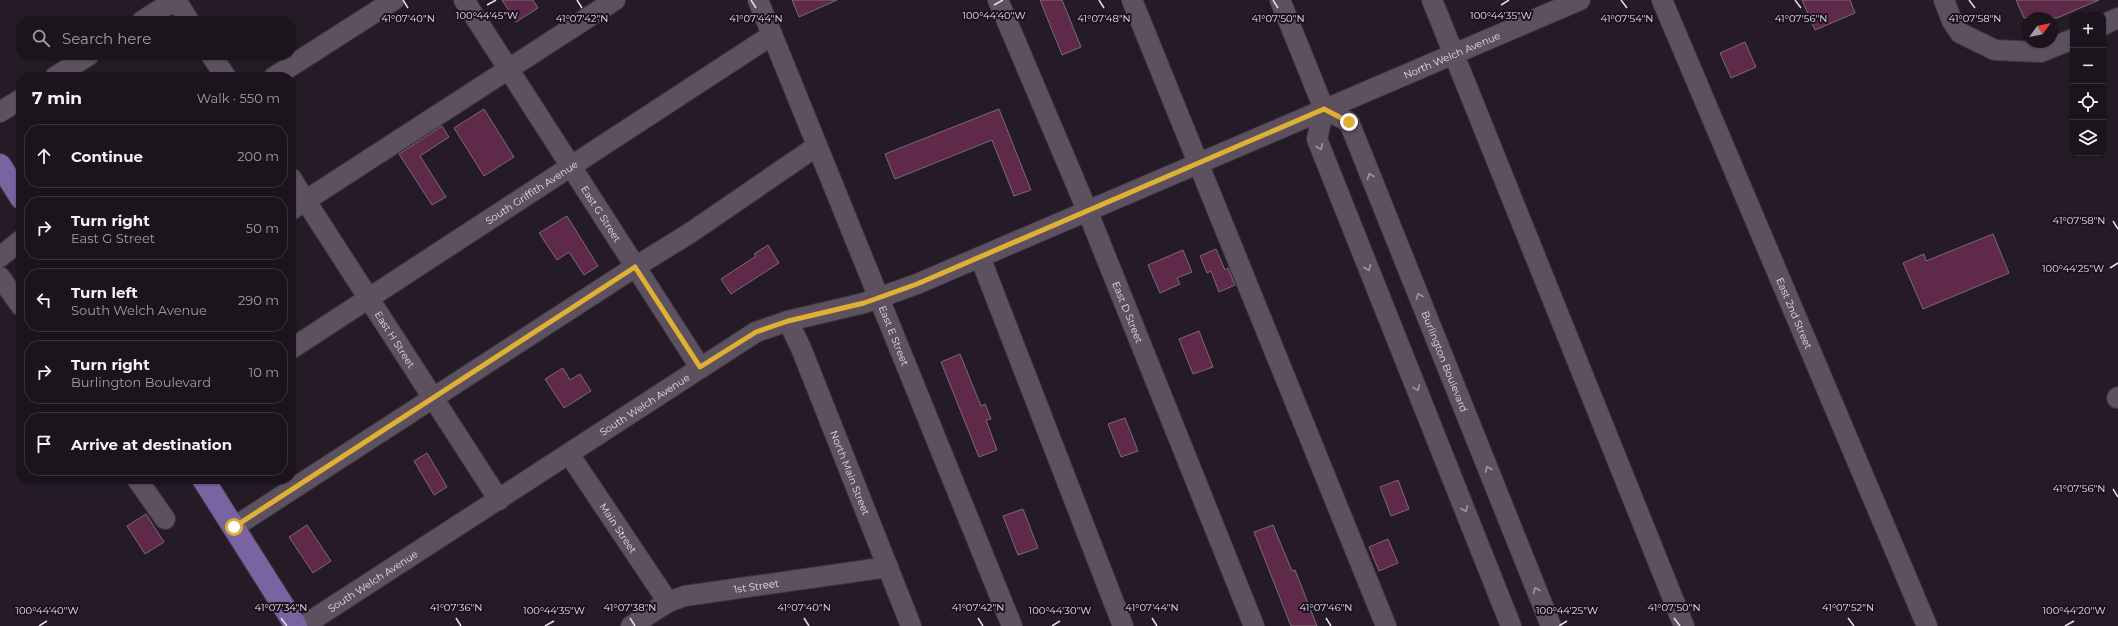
<!DOCTYPE html>
<meta charset="utf-8">
<style>
body{margin:0;font-family:Montserrat,sans-serif;background:#29212a;color:#f1f3f6}
.controls{position:absolute;right:12px;top:12px;display:grid;overflow:hidden;border-radius:8px;box-shadow:0 1px 3px #0004}
.controls button{width:36px;height:36px;display:grid;place-items:center;padding:0;border:0;border-bottom:1px solid #3a333b;background:#1c141d;color:#f1f3f6;font:20px sans-serif}
.compass{position:absolute;left:2022px;top:12px;width:36px;height:36px;border-radius:50%;background:#1c141d;box-shadow:0 1px 3px #0004;rotate:57deg}
.stop{position:absolute;width:12px;height:12px;margin:-9px;border:3px solid #dfb034;border-radius:50%;background:#fff}
.stop.end{background:#dfb034;border-color:#fff;box-shadow:0 1px 4px #0008}
.list{margin:0;padding:0;list-style:none}
h2{display:flex;justify-content:space-between;align-items:center;height:52px;margin:0;padding:0 16px;font-size:17px}
h2 small{font-size:13px;font-weight:400;color:#a09ea4}
.list li{display:grid;grid-template-columns:26px 1fr auto;gap:12px;align-items:center;box-sizing:border-box;height:64px;margin:0 8px 8px;padding:0 8px;border:1px solid #3a333b;border-radius:16px}
.list b{display:block;font-size:15px;white-space:nowrap}
.list p{margin:0;font-size:13px;white-space:nowrap;color:#a09ea4}
.list em{font-size:13px;font-style:normal;color:#a09ea4}
.icon{flex:none;width:22px;height:22px;fill:none;stroke:currentColor;stroke-width:2;stroke-linecap:round;stroke-linejoin:round}
.map{position:relative;flex:none;width:2118px;height:626px;overflow:hidden}
.search{position:absolute;background:#1c141d;box-shadow:0 1px 3px #0004;left:16px;top:16px;width:280px;height:44px;display:flex;align-items:center;gap:10px;box-sizing:border-box;padding:0 14px;border-radius:16px;color:#a09ea4;font-size:15px}
.panel{position:absolute;background:#1c141d;box-shadow:0 1px 3px #0004;left:16px;top:72px;width:280px;height:412px;border-radius:16px}
.map>svg:first-child{display:block}
.building{fill:#5f2a49;stroke:#7c6973}
.lines{fill:none;stroke-linecap:round;stroke-linejoin:round}
.minor-casing{stroke:#3d363f;stroke-width:22}
.major-casing{stroke:#3d363f;stroke-width:24}
.minor{stroke:#5d5160;stroke-width:20}
.major{stroke:#7963a1;stroke-width:22}
.oneway{stroke:#a198a3}
.route{stroke:#dfb034;stroke-width:5}
.ticks{fill:none;stroke:#e5dee6;stroke-width:1.5}
.labels{text-anchor:middle;dominant-baseline:central;stroke-width:4;stroke-linejoin:round;paint-order:stroke}
.street-label{font-size:10px;fill:#e5dee6;stroke:#1c121e}
.ticks-label{font-size:10px;text-anchor:middle;fill:#e5dee6;stroke:#1c121e;stroke-width:4;stroke-linejoin:round;paint-order:stroke}
</style>
<div class="map">
<svg width="2118" height="626" viewBox="0 0 2118 626">
<rect width="100%" height="100%" fill="#251b27"/>
<path class="building" d="M502,0H533L538,8L516,22Z
M792,0H837L799,17Z
M1040,0H1062L1081,47L1062,55Z
M1802,0H1850L1855,13L1815,30Z
M2016,0H2099L2057,18H2024Z
M1745,42L1756,67L1731,78L1720,53Z
M484,109L514,157L484,176L454,128Z
M999,109L1031,190L1014,196L992,140L895,179L885,154Z
M442,126L449,137L420,156L446,197L432,205L399,154Z
M567,216L598,266L584,275L569,252L557,260L539,233Z
M1993,234L2009,273L1923,309L1903,263L1924,254L1926,261Z
M768,245L779,263L731,294L721,279L756,256L754,254Z
M1216,249L1225,270L1228,268L1235,285L1219,292L1211,271L1207,273L1200,256Z
M1183,250L1192,272L1177,278L1180,284L1160,293L1148,265Z
M1199,331L1213,367L1193,374L1179,339Z
M960,354L981,406L985,404L991,419L986,420L997,450L979,457L941,362Z
M563,368L570,380L580,374L591,391L564,408L545,379Z
M1125,418L1138,451L1121,457L1108,424Z
M427,453L447,487L434,495L414,461Z
M1398,480L1409,509L1391,516L1380,487Z
M1023,509L1038,548L1018,555L1003,516Z
M146,514L164,542L145,554L127,526Z
M307,525L331,561L313,573L289,537Z
M1273,525L1292,571L1295,570L1317,626H1291L1254,532Z
M1388,539L1398,563L1379,571L1369,547Z"/>
<g class="lines">
<defs>
<g id="minor">
<path d="M176,0L189,21"/>
<path id="s1" d="M464,0L700,367"/>
<path id="s2" d="M758,0L1012,626"/>
<path id="s3" d="M998,0L1087,210L1254,626"/>
<path d="M1132,0L1386,626"/>
<path d="M1280,0L1324,109L1317,139L1511,626"/>
<path d="M1432,0L1684,626"/>
<path id="s4" d="M1662,0L1927,626"/>
<path d="M1944,0L1952,21L1960,33L1995,50L2041,52L2073,39"/>
<path d="M142,21L175,0"/>
<path d="M2103,25L2118,18"/>
<path d="M211,55L226,77"/>
<path d="M55,77L89,55"/>
<path d="M274,77L394,0"/>
<path id="s5" d="M1324,109L1349,122L1551,626"/>
<path d="M0,112L21,99"/>
<path id="s6" d="M291,178L499,500"/>
<path d="M291,210L615,0"/>
<path d="M0,257L21,240"/>
<path d="M980,257L1123,626"/>
<path d="M0,277L21,306"/>
<path id="s7" d="M788,321L801,348L911,626"/>
<path id="s8" d="M291,349L772,35"/>
<path d="M2117,398L2118,397"/>
<path id="s9" d="M569,454L668,602"/>
<path d="M137,479L165,519"/>
<path d="M234,527L635,267L690,233L817,146"/>
<path id="s10" d="M303,626L756,332L788,321L864,303L917,284L1580,0"/>
<path id="s11" d="M631,626L668,602L685,596L888,567"/>
</g>
<path id="major" d="M0,165L21,198
M203,479L296,626"/>
</defs>
<use href="#minor" class="minor-casing"/>
<use href="#major" class="major-casing"/>
<use href="#minor" class="minor"/>
<use href="#major" class="major"/>
</g>
<defs><path id="oneway-chevron" d="M-2-3.5L2.5 0L-2 3.5" fill="none" stroke-width="1.6" stroke-linecap="round" stroke-linejoin="round"/></defs>
<g class="oneway">
<use href="#oneway-chevron" transform="translate(1320 147) rotate(68)"/>
<use href="#oneway-chevron" transform="translate(1370 176) rotate(-112)"/>
<use href="#oneway-chevron" transform="translate(1368 268) rotate(68)"/>
<use href="#oneway-chevron" transform="translate(1419 296) rotate(-112)"/>
<use href="#oneway-chevron" transform="translate(1417 388) rotate(68)"/>
<use href="#oneway-chevron" transform="translate(1488 469) rotate(-112)"/>
<use href="#oneway-chevron" transform="translate(1465 509) rotate(68)"/>
<use href="#oneway-chevron" transform="translate(1536 590) rotate(-112)"/>
</g>
<g class="lines">
<path class="route" d="M234,527L635,267L700,367L756,332L788,321L864,303L917,284L1324,109L1349,122"/>
</g>
<path class="ticks" d="M403,0L408,8M577,0L582,8M751,0L756,8M1099,0L1104,8M1273,0L1278,8M1621,0L1627,8M1795,0L1801,8M1969,0L1975,8M487,5L496,0M994,5L1003,0M1501,5L1509,0M2113,221L2118,229M2110,268L2118,263M2113,489L2118,497M281,618L287,626M456,618L461,626M630,618L635,626M804,618L809,626M978,618L983,626M1152,618L1157,626M1326,618L1331,626M1674,618L1680,626M1848,618L1854,626M39,626L47,621M545,626L554,621M1052,626L1060,621M1559,626L1567,621M2065,626L2074,621"/>
<g class="labels">
<g class="street-label">
<text stroke="none"><textPath href="#s10" startOffset="1290">North Welch Avenue</textPath></text>
<text stroke="none"><textPath href="#s8" startOffset="287">South Griffith Avenue</textPath></text>
<text stroke="none"><textPath href="#s1" startOffset="254">East G Street</textPath></text>
<text stroke="none"><textPath href="#s3" startOffset="338">East D Street</textPath></text>
<text stroke="none"><textPath href="#s4" startOffset="340">East 2nd Street</textPath></text>
<text stroke="none"><textPath href="#s2" startOffset="362">East E Street</textPath></text>
<text stroke="none"><textPath href="#s6" startOffset="192">East H Street</textPath></text>
<text stroke="none"><textPath href="#s5" startOffset="286">Burlington Boulevard</textPath></text>
<text stroke="none"><textPath href="#s10" startOffset="407">South Welch Avenue</textPath></text>
<text stroke="none"><textPath href="#s7" startOffset="164">North Main Street</textPath></text>
<text stroke="none"><textPath href="#s9" startOffset="89">Main Street</textPath></text>
<text stroke="none"><textPath href="#s10" startOffset="83">South Welch Avenue</textPath></text>
<text stroke="none"><textPath href="#s11" startOffset="134">1st Street</textPath></text>
</g>
</g>
<g class="ticks-label">
<text x="487" y="19">100°44'45"W</text>
<text x="994" y="19">100°44'40"W</text>
<text x="1501" y="19">100°44'35"W</text>
<text x="1801" y="22">41°07'56"N</text>
<text x="408" y="22">41°07'40"N</text>
<text x="582" y="22">41°07'42"N</text>
<text x="756" y="22">41°07'44"N</text>
<text x="1104" y="22">41°07'48"N</text>
<text x="1278" y="22">41°07'50"N</text>
<text x="1627" y="22">41°07'54"N</text>
<text x="1975" y="22">41°07'58"N</text>
<text x="2079" y="224">41°07'58"N</text>
<text x="2073" y="272">100°44'25"W</text>
<text x="2079" y="492">41°07'56"N</text>
<text x="281" y="611">41°07'34"N</text>
<text x="456" y="611">41°07'36"N</text>
<text x="630" y="611">41°07'38"N</text>
<text x="804" y="611">41°07'40"N</text>
<text x="978" y="611">41°07'42"N</text>
<text x="1152" y="611">41°07'44"N</text>
<text x="1326" y="611">41°07'46"N</text>
<text x="1674" y="611">41°07'50"N</text>
<text x="1848" y="611">41°07'52"N</text>
<text x="47" y="614">100°44'40"W</text>
<text x="554" y="614">100°44'35"W</text>
<text x="1060" y="614">100°44'30"W</text>
<text x="1567" y="614">100°44'25"W</text>
<text x="2074" y="614">100°44'20"W</text>
</g>
</svg>
<div class="controls">
<button>+</button>
<button>−</button>
<button><svg class="icon" aria-label="locate" viewBox="0 0 24 24"><circle cx="12" cy="12" r="6"/><path d="M12 2v4M12 18v4M2 12h4M18 12h4"/></svg></button>
<button><svg class="icon" aria-label="layers" viewBox="0 0 24 24"><path d="M12 4l9 5-9 5-9-5zM3 14l9 5 9-5"/></svg></button>
</div>
<svg class="compass" viewBox="-18 -18 36 36"><path d="M0-13l5 13h-10z" fill="#e53935"/><path d="M0 13l5-13h-10z" fill="#a09ea4"/></svg>
<div class="stop" style="left:234px;top:527px"></div>
<div class="stop end" style="left:1349px;top:122px"></div>
<div class="search"><svg class="icon" aria-label="search" viewBox="0 0 24 24"><circle cx="10" cy="10" r="6"/><path d="M15 15l6 6"/></svg>Search here</div>
<section class="panel">
<h2>7 min<small>Walk · 550 m</small></h2>
<ul class="list">
<li><svg class="icon" aria-label="ahead" viewBox="0 0 24 24"><path d="M12 20V5M6 11l6-6 6 6"/></svg><div><b>Continue</b></div><em>200 m</em></li>
<li><svg class="icon" aria-label="right" viewBox="0 0 24 24"><path d="M7 20v-9h11M14 6l5 5-5 5"/></svg><div><b>Turn right</b><p>East G Street</p></div><em>50 m</em></li>
<li><svg class="icon" aria-label="left" viewBox="0 0 24 24"><path d="M17 20v-9H6M10 6l-5 5 5 5"/></svg><div><b>Turn left</b><p>South Welch Avenue</p></div><em>290 m</em></li>
<li><svg class="icon" aria-label="right" viewBox="0 0 24 24"><path d="M7 20v-9h11M14 6l5 5-5 5"/></svg><div><b>Turn right</b><p>Burlington Boulevard</p></div><em>10 m</em></li>
<li><svg class="icon" aria-label="arrive" viewBox="0 0 24 24"><path d="M6 21V4h12l-3 4 3 4H6"/></svg><div><b>Arrive at destination</b></div></li>
</ul>
</section>
</div>
